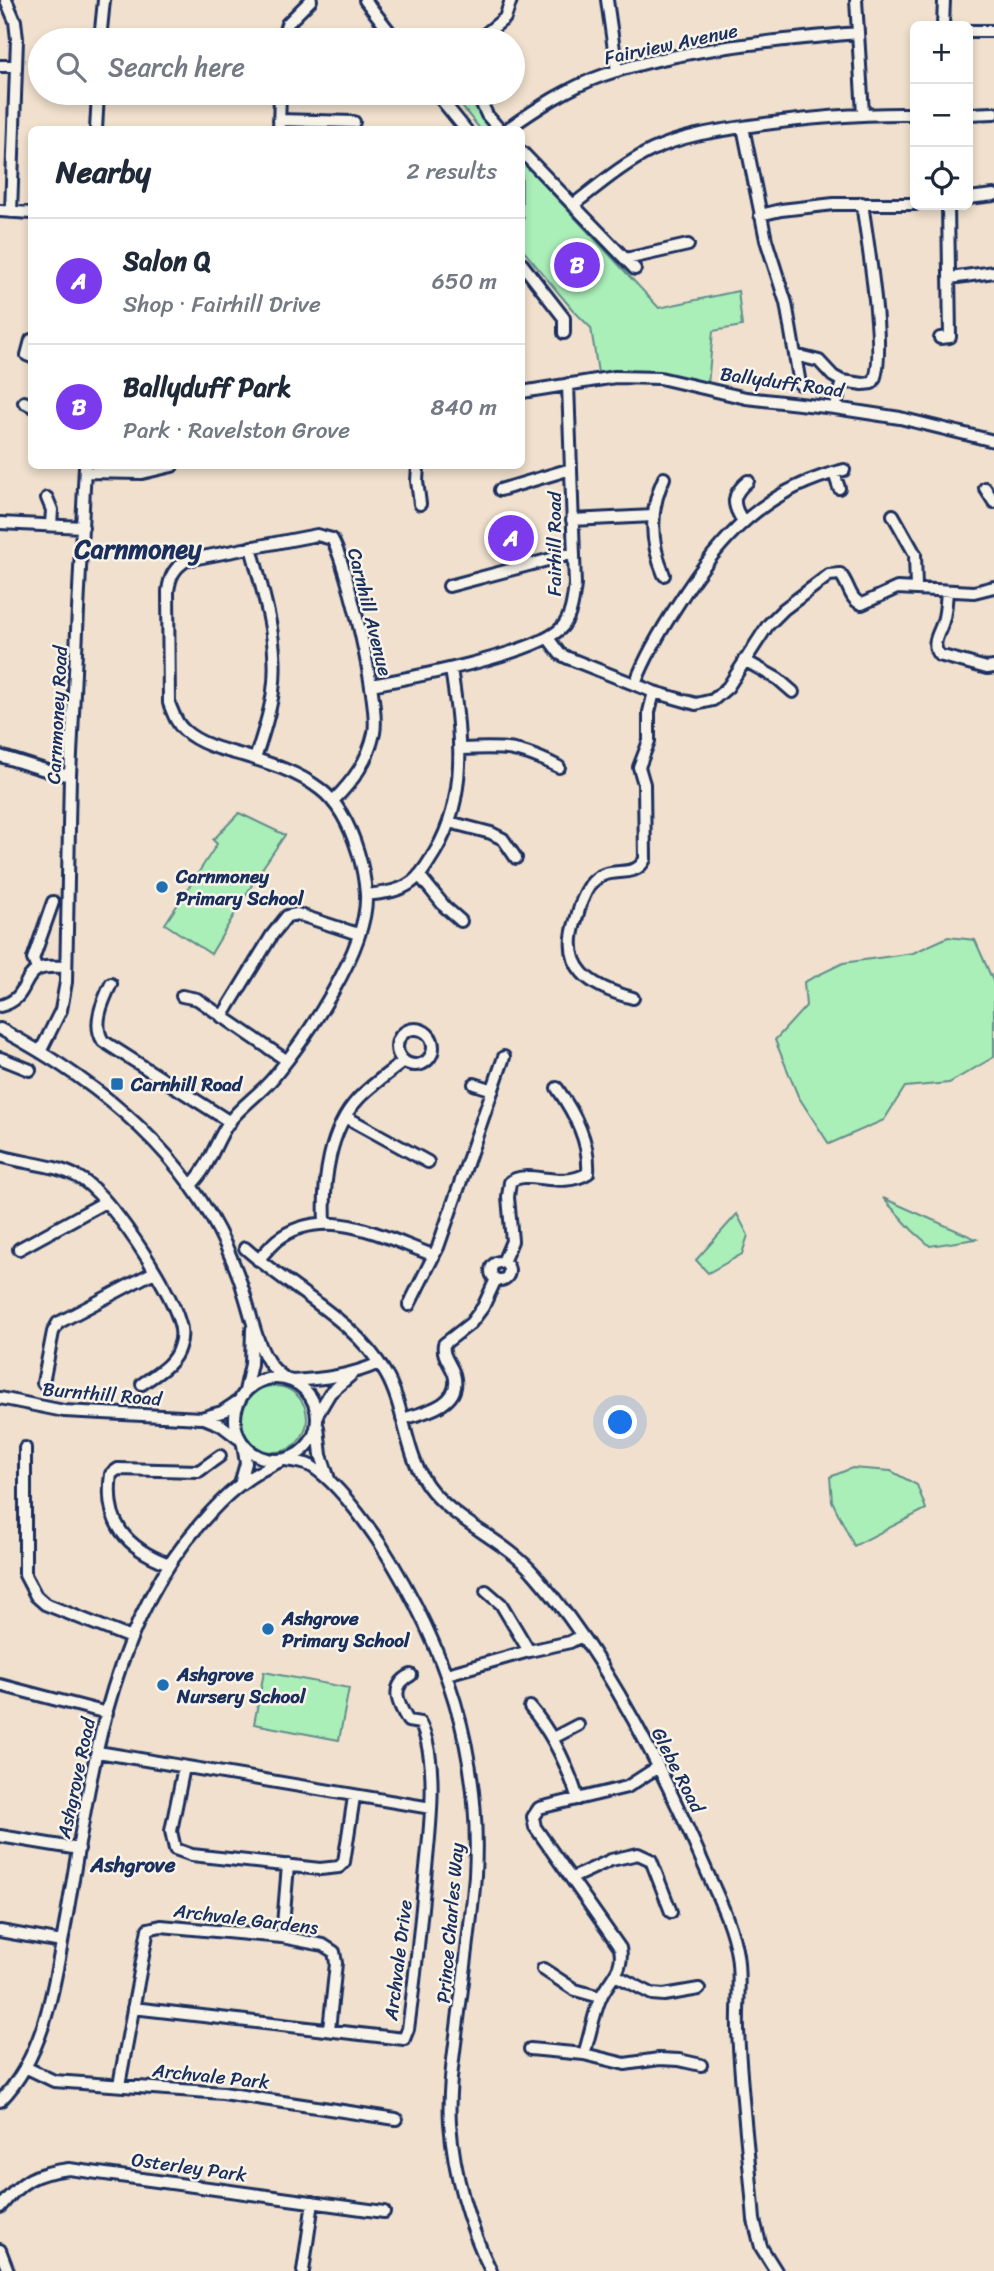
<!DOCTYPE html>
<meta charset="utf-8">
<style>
body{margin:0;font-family:Sriracha,sans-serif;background:#f2f2f3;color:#1f2937}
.controls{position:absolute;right:21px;top:21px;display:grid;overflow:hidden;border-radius:10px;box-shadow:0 4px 10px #0003}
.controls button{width:63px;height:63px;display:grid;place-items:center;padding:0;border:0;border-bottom:2px solid #e0e1e3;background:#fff;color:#1f2937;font:35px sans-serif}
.you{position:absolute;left:621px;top:1423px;width:24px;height:24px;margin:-18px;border:5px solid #fff;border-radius:50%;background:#1a73e8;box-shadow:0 0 0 10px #1a73e833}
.badge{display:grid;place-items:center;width:46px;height:46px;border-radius:50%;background:#7c3aed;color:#fff;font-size:23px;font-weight:700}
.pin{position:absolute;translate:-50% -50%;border:4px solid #fff;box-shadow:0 2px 7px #0006}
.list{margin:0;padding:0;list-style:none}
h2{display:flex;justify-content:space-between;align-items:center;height:91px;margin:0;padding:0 28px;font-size:30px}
h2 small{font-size:23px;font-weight:400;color:#747a83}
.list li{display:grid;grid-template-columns:46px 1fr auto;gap:21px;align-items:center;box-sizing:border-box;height:126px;padding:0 28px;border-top:2px solid #e0e1e3}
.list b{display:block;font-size:26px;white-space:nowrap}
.list p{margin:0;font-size:23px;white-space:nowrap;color:#747a83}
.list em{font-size:23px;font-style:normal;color:#747a83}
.icon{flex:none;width:38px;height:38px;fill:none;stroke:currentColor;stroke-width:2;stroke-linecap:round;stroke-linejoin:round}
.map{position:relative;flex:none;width:994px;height:2271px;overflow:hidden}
.search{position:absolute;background:#fff;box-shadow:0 4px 10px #0003;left:28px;top:28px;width:497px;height:77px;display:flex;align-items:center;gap:18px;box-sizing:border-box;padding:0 24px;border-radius:38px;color:#747a83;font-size:26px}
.panel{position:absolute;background:#fff;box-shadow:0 4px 10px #0003;left:28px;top:126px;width:497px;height:343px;border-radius:10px}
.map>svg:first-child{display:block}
.green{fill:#aaeeb8;stroke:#628e8b;stroke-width:2}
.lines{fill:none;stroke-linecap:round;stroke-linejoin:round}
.minor-casing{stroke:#1b2f5e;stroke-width:16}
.minor{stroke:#f7f3e8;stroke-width:10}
.poi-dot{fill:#1f6fb2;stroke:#f7f3e8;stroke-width:2.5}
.labels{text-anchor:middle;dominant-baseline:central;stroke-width:5;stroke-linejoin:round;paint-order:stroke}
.street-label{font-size:19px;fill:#1b2f5e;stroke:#f7f3e8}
.poi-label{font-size:19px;font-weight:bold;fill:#1b2f5e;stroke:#f7f3e8;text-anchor:start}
.neighbourhood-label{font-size:21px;font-weight:bold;fill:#1b2f5e;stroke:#f7f3e8}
.district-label{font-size:26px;font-weight:bold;fill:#1b2f5e;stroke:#f7f3e8}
</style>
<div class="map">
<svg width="994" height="2271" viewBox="0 0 994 2271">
<rect width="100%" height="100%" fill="#f0e0cd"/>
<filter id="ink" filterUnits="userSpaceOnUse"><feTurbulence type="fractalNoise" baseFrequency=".0143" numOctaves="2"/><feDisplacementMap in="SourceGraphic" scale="14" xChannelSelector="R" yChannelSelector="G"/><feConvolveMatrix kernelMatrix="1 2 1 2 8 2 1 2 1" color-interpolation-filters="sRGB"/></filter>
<g filter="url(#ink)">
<path class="green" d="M451,93H471L481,116L492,129H480Z
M522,161L659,308L738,291L742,326L713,331L708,385C670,373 638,370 598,373L591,328L572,309L522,249V221L524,217L522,213Z
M239,813L285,835L259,873L211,954L165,924L217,844L213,840Z
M948,937L975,940L994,983V1057L949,1083L905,1087L884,1120L829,1144L798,1096L775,1040L806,1006L804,982L843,963L913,953Z
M883,1198L976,1239L930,1246L912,1230Z
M737,1214L748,1235L742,1254L708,1273L696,1260Z
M241 1419a33 33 0 1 1 66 0a33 33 0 1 1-66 0Z
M852,1468L891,1471L917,1485L926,1509L854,1546L832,1501L830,1477Z
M264,1672L349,1688L339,1740L254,1724Z"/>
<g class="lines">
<defs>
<path id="minor" d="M6,0L15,21L17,39L11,212
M365,0L396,40
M607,0L617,71
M856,0L863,114
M943,26L944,0
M968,31H994
M100,40L104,0
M282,40L287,24L311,0
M478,40L505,18L511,0
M0,66H16
M436,93L466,130
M477,93L487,115L500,130
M968,114L994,113
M279,120L354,122
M743,127L766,240L786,303L800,384
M96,130L98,93
M279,130L280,93
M506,130C537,108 569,87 604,75C684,48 773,41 857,33
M522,152L635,269
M968,198L994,195
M573,205C599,185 623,164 652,150C683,135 716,131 750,126C805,118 859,113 915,114
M0,211L32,213
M760,215L781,210L834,204H915
M626,259L688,245
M522,264L564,318V333
M950,278L994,272
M940,338L950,337L948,205
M31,340L27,355L32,357
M795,355L819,361L833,376L842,381L863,384L872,383C889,364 866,233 862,203
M522,392L615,377L660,378L746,398L835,408L900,418L994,441
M24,402L32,406
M835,408L842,381
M418,466L417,481L420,504
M85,472L142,473L172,466
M834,473L839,488
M664,478C649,510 650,542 664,575
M985,488L994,502
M500,490L571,469
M47,498L52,510L51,525
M893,515L915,554L916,588
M572,520L653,516
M743,521C731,504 732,494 748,481
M0,523L83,527
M251,547C263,593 280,643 273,691C270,715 262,737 255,759
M449,586L574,553
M947,591C946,601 946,612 943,621C940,633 930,643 939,655L987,668L994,667
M548,638L560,654L568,658L654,692L649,712V741L639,767L644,784L645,859C634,882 607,862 590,885C583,895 579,908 576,920C560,968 590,987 633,998
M744,660L778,679L793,692
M635,684C646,655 661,630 678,604C720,537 765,489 844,470
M371,685C409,678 542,653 563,626C572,614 573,599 575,585L568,384
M654,692L696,704L713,700L728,687L768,625L784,609L829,575L840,574C849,583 849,600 862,604L897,588L974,592L994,587
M459,749C504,747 518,746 559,767
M0,756L58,774L70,775
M449,822L491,833L503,839L516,858
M419,875L445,907L461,921
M366,895C382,893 399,892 412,882C422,875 428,863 435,852C468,797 461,731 451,669
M37,969L33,959L53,902
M111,984C103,1001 92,1024 103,1041L230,1122
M182,996L197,999L286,1060
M0,1006C28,999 21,979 37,970C45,965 57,967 66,967
M222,1017L272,935L287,916L297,914L358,934
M0,1029C94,1079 181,1147 226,1246C232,1260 239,1275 243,1290C251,1313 255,1340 268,1361C272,1368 279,1374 286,1379
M397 1047a18 18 0 1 1 36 0a18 18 0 1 1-36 0Z
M40,1052L61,1010L66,982L70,775L85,466
M0,1058L30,1070
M474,1084L493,1090
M346,1117L428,1162
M0,1156C26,1164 54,1164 78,1177C109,1193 169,1286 179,1321C182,1329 182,1339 179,1347C174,1365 156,1374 142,1384
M191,1185C209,1168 215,1142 229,1122C242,1105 261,1093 274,1077C307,1037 369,947 366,894C365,880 362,865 358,852C351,829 340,804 320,789C298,772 269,763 242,755C223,750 199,744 184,730C176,723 173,713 169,703L168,591C170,576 174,568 187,560L317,535L332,539C347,565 380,703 374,733C368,761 353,781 333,801
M325,1222C323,1181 329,1130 358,1099C371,1085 389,1073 404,1061
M245,1248C291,1290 355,1319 386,1374C407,1411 404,1458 432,1491C461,1525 506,1541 535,1575C605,1654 661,1766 703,1863C716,1893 732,1923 737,1955C741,1979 737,2005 738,2030C741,2093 749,2156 754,2220L761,2247L776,2271
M19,1249L105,1202
M258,1260C264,1254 270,1246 277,1240C325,1203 385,1238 433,1255
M491 1271a9 9 0 1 1 18 0a9 9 0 1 1-18 0Z
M503,1262L512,1241L508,1197L510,1182C527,1168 561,1190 588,1173C590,1142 575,1114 557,1088
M409,1305L438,1247L504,1057
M235 1419a41 41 0 1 1 82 0a41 41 0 1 1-82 0Z
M292,1381C323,1379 350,1376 379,1363
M43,1383L53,1332L58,1323L154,1272
M245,1391L251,1364L252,1329
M0,1398L64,1411L201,1418L222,1412L237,1402
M317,1415L330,1393L350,1376
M204,1418L221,1425L238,1438
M402,1419C423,1413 463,1405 454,1374C450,1362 442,1357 444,1344L471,1323L483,1307L496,1279
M318,1427L321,1455L329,1479
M25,1448V1575L36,1596L45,1604L131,1638
M285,1460C293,1461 303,1462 311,1466C336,1481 364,1520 381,1545C446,1647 482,1753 475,1875C471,1927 463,1978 457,2028C453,2060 448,2092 450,2123C454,2175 468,2224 491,2271
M241,1481L246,1463L243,1445
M169,1564C126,1548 104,1523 111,1474L118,1469L199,1471L220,1456
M486,1591L501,1604L529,1651
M447,1674L529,1651L570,1642L581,1636
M0,1685L107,1713
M530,1707C553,1734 567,1764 578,1799
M553,1738L578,1725
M98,1752L431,1808
M184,1767L171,1831L175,1849L192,1855L320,1869L339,1867L344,1862L354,1797
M0,1836L79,1849
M572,1878L611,1860L638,1854L651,1860L671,1912
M0,1931L62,1942
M282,1937L288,1865
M543,1969L575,1990L600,1997
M615,1975L652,1994L664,1995L699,1989
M133,2008L404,2039L408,2029C415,1979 420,1929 425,1878C429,1836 440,1761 420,1723L408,1721C398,1704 389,1686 411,1675
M530,2049L584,2054L625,2064L659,2059L679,2060L701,2065
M584,2054C590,2036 593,2016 600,1999C608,1979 625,1971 620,1948L535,1827L533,1817L539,1808L627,1787L658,1767
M25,2067L54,2081L223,2093L396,2119
M119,2085L148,1929L161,1926L282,1937L323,1945L334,1952L336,1963L329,2030
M0,2101C46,2055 55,1980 66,1920C90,1784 106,1631 200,1524C226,1494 246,1476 283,1460
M0,2207C22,2180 35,2173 69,2169L384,2212
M0,2250L8,2271
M303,2271L313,2202"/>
</defs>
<use href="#minor" class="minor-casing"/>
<use href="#minor" class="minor"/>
</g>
</g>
<g class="poi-dot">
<circle cx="162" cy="887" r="7"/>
<rect x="110" y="1077" width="14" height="14" rx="3.5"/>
<circle cx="268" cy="1629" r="7"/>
<circle cx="163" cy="1685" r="7"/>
</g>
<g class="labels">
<g class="street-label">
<text transform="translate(671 44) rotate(-12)">Fairview Avenue</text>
<text transform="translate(782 382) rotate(8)">Ballyduff Road</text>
<text transform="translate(554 544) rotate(-90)">Fairhill Road</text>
<text transform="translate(370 612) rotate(76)">Carnhill Avenue</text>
<text transform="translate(57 715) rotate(-87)">Carnmoney Road</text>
<text transform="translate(102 1394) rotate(5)">Burnthill Road</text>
<text transform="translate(678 1770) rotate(63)">Glebe Road</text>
<text transform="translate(76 1778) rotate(-78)">Ashgrove Road</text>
<text transform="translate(246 1919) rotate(7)">Archvale Gardens</text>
<text transform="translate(450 1923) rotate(-85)">Prince Charles Way</text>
<text transform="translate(398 1960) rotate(-83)">Archvale Drive</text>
<text transform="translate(211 2076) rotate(6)">Archvale Park</text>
<text transform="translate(189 2167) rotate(8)">Osterley Park</text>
</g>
<g class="poi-label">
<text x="176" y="876">Carnmoney<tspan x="176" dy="22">Primary School</tspan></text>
<text x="131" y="1084">Carnhill Road</text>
<text x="282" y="1618">Ashgrove<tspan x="282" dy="22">Primary School</tspan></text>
<text x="177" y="1674">Ashgrove<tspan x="177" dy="22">Nursery School</tspan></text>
</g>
<g class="neighbourhood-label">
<text x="133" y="1865">Ashgrove</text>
</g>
<g class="district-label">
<text x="138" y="549">Carnmoney</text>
</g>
</g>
</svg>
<div class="controls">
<button>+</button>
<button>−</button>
<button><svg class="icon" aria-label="locate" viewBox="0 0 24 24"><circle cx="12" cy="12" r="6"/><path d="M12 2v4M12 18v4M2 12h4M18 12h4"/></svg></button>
</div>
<div class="you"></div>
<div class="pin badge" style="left:511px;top:538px">A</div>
<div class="pin badge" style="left:577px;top:265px">B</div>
<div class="search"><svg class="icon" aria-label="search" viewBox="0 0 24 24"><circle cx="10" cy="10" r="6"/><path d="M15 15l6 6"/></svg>Search here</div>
<section class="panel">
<h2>Nearby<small>2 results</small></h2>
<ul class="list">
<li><span class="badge">A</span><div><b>Salon Q</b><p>Shop · Fairhill Drive</p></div><em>650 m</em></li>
<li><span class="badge">B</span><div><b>Ballyduff Park</b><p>Park · Ravelston Grove</p></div><em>840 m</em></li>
</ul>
</section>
</div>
